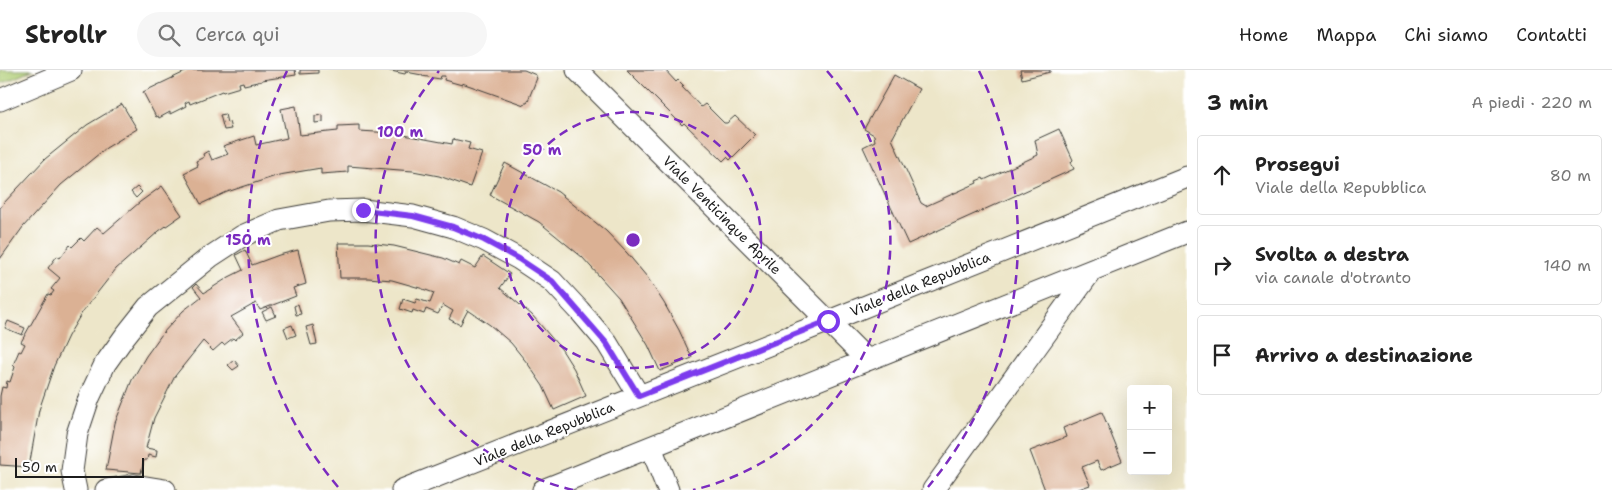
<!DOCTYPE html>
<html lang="it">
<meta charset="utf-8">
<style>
body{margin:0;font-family:"Shantell Sans",sans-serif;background:#f6f6f6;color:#222}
.controls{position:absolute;right:15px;bottom:15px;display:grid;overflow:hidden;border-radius:5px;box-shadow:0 5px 20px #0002}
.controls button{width:45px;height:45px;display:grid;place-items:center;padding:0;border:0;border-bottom:1px solid #e0e0e0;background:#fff;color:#222;font:25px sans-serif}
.scale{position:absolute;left:15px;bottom:12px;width:129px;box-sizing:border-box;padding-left:5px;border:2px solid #1c1c1c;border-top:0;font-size:14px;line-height:18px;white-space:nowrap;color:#1c1c1c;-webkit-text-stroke:4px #fff;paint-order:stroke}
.stop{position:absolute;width:15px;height:15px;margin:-11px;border:4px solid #7c3aed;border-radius:50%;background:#fff}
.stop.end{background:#7c3aed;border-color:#fff;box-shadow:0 1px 5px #0008}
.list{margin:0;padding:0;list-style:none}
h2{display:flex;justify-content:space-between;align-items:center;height:65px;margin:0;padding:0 20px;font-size:21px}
h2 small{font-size:16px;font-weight:400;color:#767676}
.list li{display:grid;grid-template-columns:32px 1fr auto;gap:15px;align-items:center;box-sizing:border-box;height:80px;margin:0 10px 10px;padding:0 10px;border:1px solid #e0e0e0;border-radius:5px}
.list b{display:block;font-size:19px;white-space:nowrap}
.list p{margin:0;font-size:16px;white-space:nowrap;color:#767676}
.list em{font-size:16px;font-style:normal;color:#767676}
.icon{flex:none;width:28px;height:28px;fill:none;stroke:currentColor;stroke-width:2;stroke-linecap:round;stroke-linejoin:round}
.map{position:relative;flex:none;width:1187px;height:420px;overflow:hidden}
header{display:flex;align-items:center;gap:30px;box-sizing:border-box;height:70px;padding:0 25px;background:#fff;border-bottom:1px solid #e0e0e0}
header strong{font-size:24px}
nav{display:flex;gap:28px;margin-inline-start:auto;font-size:18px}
.search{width:350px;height:45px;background:#f6f6f6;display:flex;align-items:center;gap:12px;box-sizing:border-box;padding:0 18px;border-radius:28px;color:#767676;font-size:19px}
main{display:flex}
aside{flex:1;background:#fff}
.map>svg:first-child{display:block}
.green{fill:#aecc73;stroke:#657448}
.building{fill:#dbb194}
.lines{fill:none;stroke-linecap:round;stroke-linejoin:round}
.minor-casing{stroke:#3b3a36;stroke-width:23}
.minor{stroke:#fff;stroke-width:21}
.route{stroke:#7c3aed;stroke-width:6}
.ring{fill:none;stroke:#7b2cbf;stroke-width:2.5;stroke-dasharray:9 6}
.labels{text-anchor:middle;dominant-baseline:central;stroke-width:4;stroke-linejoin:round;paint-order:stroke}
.street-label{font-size:14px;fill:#1c1c1c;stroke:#fff}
.centre{fill:#7b2cbf;stroke:#fff;stroke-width:2.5}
.ring-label{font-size:15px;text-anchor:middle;font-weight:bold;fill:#7b2cbf;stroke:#fff;stroke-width:4;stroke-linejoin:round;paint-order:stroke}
</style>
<header>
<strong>Strollr</strong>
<div class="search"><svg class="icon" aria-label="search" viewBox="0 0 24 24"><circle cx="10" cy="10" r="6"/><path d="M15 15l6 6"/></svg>Cerca qui</div>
<nav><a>Home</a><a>Mappa</a><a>Chi siamo</a><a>Contatti</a></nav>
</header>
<main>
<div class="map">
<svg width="1187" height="420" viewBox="0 0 1187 420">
<rect width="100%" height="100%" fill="#fff"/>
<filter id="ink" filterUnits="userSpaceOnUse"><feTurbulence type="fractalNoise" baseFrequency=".02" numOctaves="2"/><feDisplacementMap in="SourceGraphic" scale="10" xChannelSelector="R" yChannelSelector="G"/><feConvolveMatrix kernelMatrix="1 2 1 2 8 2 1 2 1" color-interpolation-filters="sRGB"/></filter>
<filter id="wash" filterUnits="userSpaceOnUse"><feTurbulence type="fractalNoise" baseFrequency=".0096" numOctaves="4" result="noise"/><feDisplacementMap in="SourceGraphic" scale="20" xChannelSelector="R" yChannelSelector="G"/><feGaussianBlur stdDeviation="1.12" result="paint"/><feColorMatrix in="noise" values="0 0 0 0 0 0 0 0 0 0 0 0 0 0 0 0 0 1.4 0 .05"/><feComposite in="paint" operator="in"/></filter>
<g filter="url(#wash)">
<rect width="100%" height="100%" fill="#ede6c9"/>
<path class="green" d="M0,0H33L0,14Z"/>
<g id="blocks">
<path class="building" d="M189,0H295L296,5L262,10V11L244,15L243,12L239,13L240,17L223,22L222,21L190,34L189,31L185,33L186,36L170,44V42L159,48L158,46L156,47L143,22Z
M300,0H318V3L300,4Z
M386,0H524L536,5V7L537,8L527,33H525L524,35L462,13V15L444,10L445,6H441L440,9L422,6V5L406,2L405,4Z
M627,0H665L676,12L678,10L684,16L682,17L701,37L705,34L724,53H727L735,46L755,65L730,90L727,87L723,91L684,53L682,55Z
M1020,0H1050V2L1022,9Z
M894,5L919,19L892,69L921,133L926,136L977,113L976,111L983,108L984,110L1038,85L1035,70L1059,59L1073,90L1071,92L1074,99L908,174L863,77L875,71L874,65L864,59Z
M122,34L137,59L106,78L61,115L23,157L0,189V138L3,134L45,89L87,55Z
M296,36L300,65L338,61V56L359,55V61L393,63L452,74L453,69L470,73L468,79L482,83L470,117L439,106L413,101L348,96V102L321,104V98L279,105L227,122L201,134L184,103L198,96L196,91L204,87L203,84L208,81L212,90L228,84L223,76L254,66L256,75L287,68L281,39Z
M225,44L227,53L229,52L231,59L224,60L220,45Z
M323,45V52L315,53V46Z
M505,93L558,122L606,161L627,183L647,207L664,233L679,260L692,288L660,301L648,275L619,228L582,187L539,152L490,125Z
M162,116L182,145L159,161L116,199L83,241L68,266L54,296L39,340L29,397L0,395V326L2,317L6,318L7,311L10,312L15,297L13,295L19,281L21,282L25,274L21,272L48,224L51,225L54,221L51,219L60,208L48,198L57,186L60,188L70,175L72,177L81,168L84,171L97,157L104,163L140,132Z
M137,117L142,122L136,128L131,122Z
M338,173H368L394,176L443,188L459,195L461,191L475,198L483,186L510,204L500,218L532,245L562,280L574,299L586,326L554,340L543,316L528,294L511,273L490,255L468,240L460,255L449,249L453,241L443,235L438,244L426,239L424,244L413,240L412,243L400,239L403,229L415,233L417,229L430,233L434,223L420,218L392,210L368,208H340Z
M245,180L252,195L279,185L298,180L306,214L293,218L296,226L260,240L256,233L231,247L243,263L235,270L233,268L224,275L222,273L213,281L203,271L175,306L154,348L146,378L157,380L156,387L148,385L147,390H144L141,403L106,400L115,353L132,310L146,286L162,264L183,241L201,227L193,217L196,214L204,223L229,207L243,200L236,185Z
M298,234L301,244L296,245L294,236Z
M272,237L276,246L266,250L262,242Z
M8,251L25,258L22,265L5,258Z
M292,255L296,265L288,268L284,258Z
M313,255L317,274L311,275L306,257Z
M234,290L239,296L233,300L228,295Z
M1102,342L1122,391L1101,400L1097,391L1082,397L1090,415L1076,420H1045L1030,381L1066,367L1063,358Z"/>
</g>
</g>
<g filter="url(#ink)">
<use href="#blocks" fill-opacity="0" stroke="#3b3a36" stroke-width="1"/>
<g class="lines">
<defs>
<path id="minor" d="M577,0L867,290
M0,30L71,0
M651,377L668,420
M76,420L72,401L77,364L89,328L105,294L125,266L148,237L210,187L242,166L279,150L329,141L363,140L413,146L453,157L484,170L519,189L552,211L579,240L607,273L639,326
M106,420L134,415L165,420
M402,420L829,251L1187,107
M543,420L1187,162
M933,420L1092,200"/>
</defs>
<use href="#minor" class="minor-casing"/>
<use href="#minor" class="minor"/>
</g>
</g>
<g class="lines" filter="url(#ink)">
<path class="route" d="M363,140L413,146L453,157L484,170L519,189L552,211L607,274L639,326L828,251"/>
</g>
<g class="ring">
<circle cx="633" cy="170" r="128"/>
<path d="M573 420A257 257 0 0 1 439 1M827 1A257 257 0 0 1 693 420"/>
<path d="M338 417A385 385 0 0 1 287 1M979 1A385 385 0 0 1 928 417"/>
</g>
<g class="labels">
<g class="street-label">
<text transform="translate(722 145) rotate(45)">Viale Venticinque Aprile</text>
<text transform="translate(920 214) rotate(-22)">Viale della Repubblica</text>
<text transform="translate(544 364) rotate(-22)">Viale della Repubblica</text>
</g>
</g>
<circle cx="633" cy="170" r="8" class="centre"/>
<g class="ring-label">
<text x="400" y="67">100 m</text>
<text x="542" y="85">50 m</text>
<text x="248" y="175">150 m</text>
</g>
</svg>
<div class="controls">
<button>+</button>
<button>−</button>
</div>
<div class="scale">50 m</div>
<div class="stop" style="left:828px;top:251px"></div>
<div class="stop end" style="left:363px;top:140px"></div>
</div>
<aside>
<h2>3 min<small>A piedi · 220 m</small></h2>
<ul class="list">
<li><svg class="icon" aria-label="ahead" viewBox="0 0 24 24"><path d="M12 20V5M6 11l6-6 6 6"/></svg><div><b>Prosegui</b><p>Viale della Repubblica</p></div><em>80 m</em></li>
<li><svg class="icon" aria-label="right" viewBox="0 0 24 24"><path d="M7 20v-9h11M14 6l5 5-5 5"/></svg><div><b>Svolta a destra</b><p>via canale d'otranto</p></div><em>140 m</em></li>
<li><svg class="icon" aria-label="arrive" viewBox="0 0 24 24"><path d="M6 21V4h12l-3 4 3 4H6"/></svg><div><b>Arrivo a destinazione</b></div></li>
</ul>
</aside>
</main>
